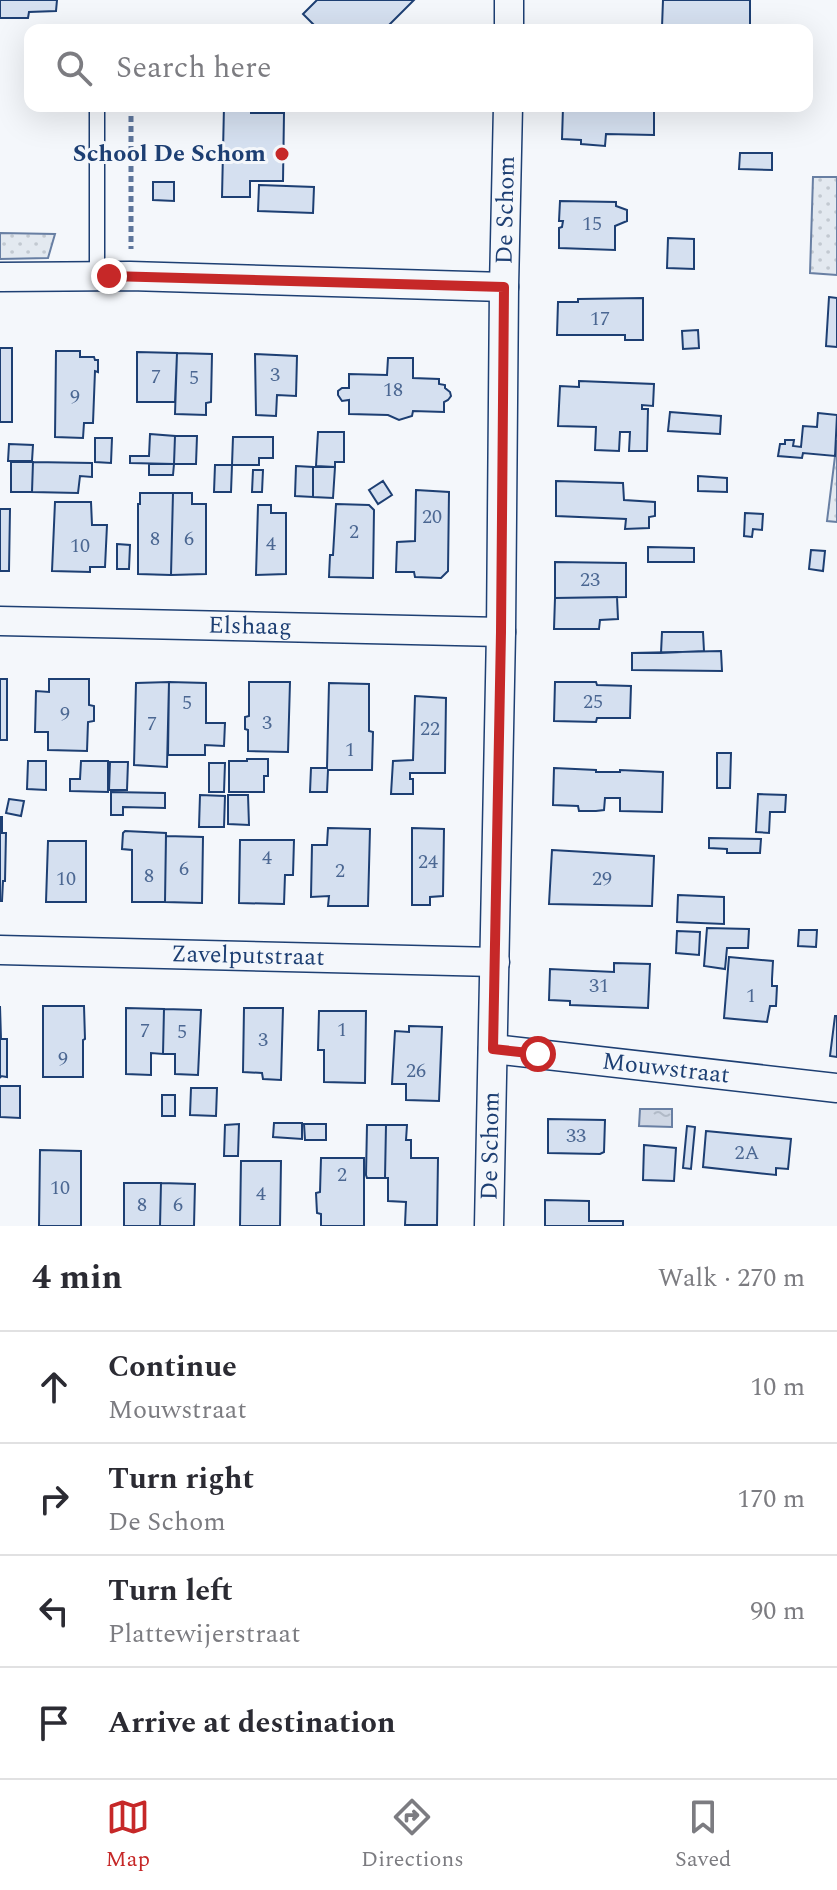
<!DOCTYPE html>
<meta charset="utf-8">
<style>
body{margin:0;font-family:Spectral,serif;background:#f7f7f7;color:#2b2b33}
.stop{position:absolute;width:24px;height:24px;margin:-18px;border:6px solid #c62828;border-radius:50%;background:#fff}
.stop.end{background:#c62828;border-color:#fff;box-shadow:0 2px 8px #0008}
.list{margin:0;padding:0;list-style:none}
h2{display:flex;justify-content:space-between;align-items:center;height:104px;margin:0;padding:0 32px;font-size:34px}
h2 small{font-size:26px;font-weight:400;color:#7c7c81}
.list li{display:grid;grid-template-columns:52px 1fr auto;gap:24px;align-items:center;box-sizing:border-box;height:112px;padding:0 32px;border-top:2px solid #e1e1e2}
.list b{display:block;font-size:30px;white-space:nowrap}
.list p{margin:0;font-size:26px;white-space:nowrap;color:#7c7c81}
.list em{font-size:26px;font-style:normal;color:#7c7c81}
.icon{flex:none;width:44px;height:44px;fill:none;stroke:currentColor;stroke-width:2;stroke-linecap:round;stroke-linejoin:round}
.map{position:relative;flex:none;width:837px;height:1226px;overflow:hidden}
.search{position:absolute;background:#fff;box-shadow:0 8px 32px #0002;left:24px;right:24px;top:24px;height:88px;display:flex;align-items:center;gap:20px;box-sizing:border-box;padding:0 28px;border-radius:16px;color:#7c7c81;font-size:30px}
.sheet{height:552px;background:#fff}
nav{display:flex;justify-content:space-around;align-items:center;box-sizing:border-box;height:112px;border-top:2px solid #e1e1e2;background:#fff;font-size:22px;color:#7c7c81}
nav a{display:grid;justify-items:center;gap:4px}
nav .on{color:#c62828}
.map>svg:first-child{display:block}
.grass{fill:url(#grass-dots);stroke:#687fa3;stroke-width:2}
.water{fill:url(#water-ripples);stroke:#687fa3;stroke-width:2}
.building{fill:#d5e0f0;stroke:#1d3f73;stroke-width:2}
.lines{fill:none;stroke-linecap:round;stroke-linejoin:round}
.lane-casing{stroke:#1d3f73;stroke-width:17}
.street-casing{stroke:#1d3f73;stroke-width:31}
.path{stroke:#5e769c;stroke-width:5;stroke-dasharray:6 4;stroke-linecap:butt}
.lane{stroke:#f4f7fb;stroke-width:14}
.street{stroke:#f4f7fb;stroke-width:28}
.route{stroke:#c62828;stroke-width:10}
.poi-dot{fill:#c62828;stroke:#f4f7fb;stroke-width:3}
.labels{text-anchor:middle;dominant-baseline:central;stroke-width:6;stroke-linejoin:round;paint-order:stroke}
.number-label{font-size:20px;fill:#4b6792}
.poi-label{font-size:24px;font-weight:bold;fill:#1d3f73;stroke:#f4f7fb;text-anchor:end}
.street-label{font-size:24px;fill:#1d3f73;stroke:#f4f7fb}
</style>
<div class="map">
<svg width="837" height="1226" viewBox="0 0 837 1226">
<defs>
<pattern id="grass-dots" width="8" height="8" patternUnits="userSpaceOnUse" patternTransform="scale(2)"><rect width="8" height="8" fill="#e3e9f0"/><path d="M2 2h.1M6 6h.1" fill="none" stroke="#c2c9d1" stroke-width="1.8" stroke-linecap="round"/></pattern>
<pattern id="water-ripples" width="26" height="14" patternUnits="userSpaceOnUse" patternTransform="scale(2)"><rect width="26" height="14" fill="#cfd7e4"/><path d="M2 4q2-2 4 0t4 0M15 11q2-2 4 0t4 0" fill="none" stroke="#b1bac7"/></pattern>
</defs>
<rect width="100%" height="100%" fill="#f4f7fb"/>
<path class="grass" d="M813,177H837V275L810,273Z
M0,233L55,234L48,258L0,259Z
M837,440V522L827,521Z"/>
<path class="water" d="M640,1109H672V1127L639,1126Z"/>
<path class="building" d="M0,0H57L56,11L29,12L28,18H0Z
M317,0H414L384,30H319L303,14Z
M663,0H750V30H675V28L662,27Z
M224,106H251V113H284L283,181H250V197H222Z
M563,107L654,110V135L606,134L605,146L581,144V140L562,139Z
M740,153H772V170L739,169Z
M153,182H174V201L153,200Z
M259,185L314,187L313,213L258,211Z
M560,201L616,202V206L627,210V221L615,226V250L559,248V228L562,227L563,221H559Z
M668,238L694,239V269L667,268Z
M829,297L837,298V347L826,346Z
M643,298V340H625V335H557L558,302H578V299Z
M698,330L699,348L683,349L682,331Z
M0,348H12V422H0Z
M56,351H80V357H94L95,360H98V372L95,371L93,423H84L83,438L55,437Z
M137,352L177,353L175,402H137Z
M177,353L212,354L211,402L206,403V415L175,414Z
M255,354L297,356L296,396L277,395L276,416L256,415Z
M388,358H413V378L439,379V384L445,385V388L450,392L451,396L448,400L444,402V412L413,411L412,416L399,420L388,415L349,414V400L342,401L338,395V391L342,388H349V374L387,375Z
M579,381L654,384L653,406L642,405V409H648L647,451H629L630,432H620L619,451L595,450L596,427L558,426L560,386L579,387Z
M670,412L721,416L720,434L668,431Z
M818,413L837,415L835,456L803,453L802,458L778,456L780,444H785V440H794L793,446L801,447L803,426L817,427Z
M318,432H344V462H335V467L316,466Z
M150,434L175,436L174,464L130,463V456H149Z
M175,436H197L196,464H174Z
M233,437H273V458H259V465H232Z
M95,438H112L111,463L95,462Z
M9,444L33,445L32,461H8Z
M11,462H33L32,492H11Z
M33,462L92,463V477L80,476L78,493L32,492Z
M149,464H174L173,475H149Z
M215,465H232L231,492H214Z
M296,466L313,467V497L295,496Z
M313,467H335L333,498L313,497Z
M253,470H263L262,492H252Z
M698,476L727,478V492L698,491Z
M383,481L392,495L378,504L369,490Z
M556,481L623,483L624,500L655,502V516L649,517V528L625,529L626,519L556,516Z
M416,490L449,492L448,571L441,578L415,577L414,572H396L397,542L415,541Z
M140,493H173L171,575L138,574V504H140Z
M173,493H192V504H206V574L171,575Z
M55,502H91L92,525H107L105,567H90V572L52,571Z
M336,504L369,505L374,510L373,578L329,577L330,555H333Z
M258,505H271V513H286V574L256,575Z
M0,509H10L9,571H0Z
M745,513L763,514L762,530L753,529L752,537L744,536Z
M117,544L130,545L129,569H117Z
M648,547L694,548V562H648Z
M811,550L825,551L823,571L809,569Z
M555,562L626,563V597L555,598Z
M617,597L618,619L600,620L599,629H554L555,598Z
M662,632H703L704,651L661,653Z
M721,651L722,671L632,670V653Z
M0,679H7V740H0Z
M49,679H89V705L94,706V721L88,722L87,751L48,750V732H35L36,691L49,692Z
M169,682L167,767L134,765L136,683Z
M169,682L206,683V723H225L224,746L205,745V755H168Z
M249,682H290L288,752L248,751V730L245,729V717L249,716Z
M555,682H596L597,685L631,686L630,718H597L596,722L554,721Z
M329,683L369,684V731L373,732L372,770H328L327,792H310L311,768H327Z
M415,696L446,698L445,773H410V779H413V794H391L393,761L413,760Z
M717,753H731L730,788H717Z
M247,759H268V776H264V792H229V761H247Z
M28,761H46V790L27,789Z
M81,761H108V792L70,791V779H80Z
M110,762H128L127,790H109Z
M209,763H225L224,792H209Z
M554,768L596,770V772H620V770L663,772L662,812L620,811V798H605L604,810L596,811H579L578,806L553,805Z
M111,792L165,793V808L123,807V815H111Z
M758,794L786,795L785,812H770L769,833L756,832Z
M200,795L225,796L224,827H199Z
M228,795H248L249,825L228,824Z
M9,799L24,801L21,816L6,813Z
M0,817H2V833H6L5,881H3L2,901H0Z
M328,828L370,829L368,906H328L329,896L311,897L312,845H327Z
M412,828L444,829L443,896L430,897V905H412Z
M125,831L166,833L165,902H132V850L122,849L123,833Z
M166,836L203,837L202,903L165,902Z
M709,838L761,839L760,853H727V849L709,848Z
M240,840H294L293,875H285L284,904L239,903Z
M48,841H86V902H46Z
M552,850L654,856L652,906L549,904Z
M678,895L724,897V924L677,922Z
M707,928L749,929L748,948H727L725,969L704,966Z
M799,930H817L816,947L798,946Z
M677,931L700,932L699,955L676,953Z
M729,957L773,961L772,979V986H777L776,1006H770L767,1022L724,1018Z
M614,963L650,964L648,1008L570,1005V1001L549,1000L550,969L614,972Z
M0,1006L1,1039H7V1077L1,1076L0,1078Z
M43,1006H84L85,1039L83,1040V1077H43Z
M126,1008L164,1009L163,1054L151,1053V1075L126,1074Z
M244,1008H283L281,1080L263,1079L262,1073L243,1072Z
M164,1009L201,1010L198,1075L175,1074V1054H163Z
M319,1011H366L365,1083L324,1082V1050H318Z
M835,1016H837V1057L830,1056Z
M409,1026L442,1027L439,1101L406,1100V1084H392L395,1031L409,1032Z
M0,1086H20V1118L0,1117Z
M191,1088H217L216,1116L190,1115Z
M162,1095H175V1116H162Z
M548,1119L605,1120L604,1152L600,1154L548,1153Z
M274,1123H302V1139L273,1137Z
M239,1124L238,1156H224L225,1125Z
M304,1124H326V1140H305Z
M367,1125H386L385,1178H367L366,1175Z
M386,1125H407L406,1140H411V1158H438L437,1225H405L406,1202L388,1201V1178H385Z
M687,1126L695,1127L691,1169L683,1168Z
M706,1131L791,1139L788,1169L776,1168V1175L703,1167Z
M644,1145L676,1148L674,1181L643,1180Z
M40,1150L81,1151V1226H39Z
M321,1158H364V1226H321V1214L317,1213L316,1193L320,1192Z
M241,1161H281L280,1226H240Z
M124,1183H161L160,1226H124Z
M161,1183L195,1184L194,1226H160Z
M545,1200L589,1201V1221H623V1226H545Z"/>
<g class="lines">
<defs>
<path id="lane" d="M97,106V276"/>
<g id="street">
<path d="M509,30V0"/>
<path d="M0,277L130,276L504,287"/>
<path id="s1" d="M0,621L501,632"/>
<path id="s2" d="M0,950L495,962"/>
<path id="s3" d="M493,1049L837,1088"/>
<path id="s4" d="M489,1226L501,632L504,287L508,106"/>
</g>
</defs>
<use href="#lane" class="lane-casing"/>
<use href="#street" class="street-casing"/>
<path class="path" d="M131,106V249"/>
<use href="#lane" class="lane"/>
<use href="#street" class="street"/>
</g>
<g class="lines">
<path class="route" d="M109,276L504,287L501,632L493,1049L538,1054"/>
</g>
<circle class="poi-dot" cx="282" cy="154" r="8"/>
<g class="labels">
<g class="number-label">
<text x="592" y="224">15</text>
<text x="600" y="319">17</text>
<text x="275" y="375">3</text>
<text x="156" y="377">7</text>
<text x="194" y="378">5</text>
<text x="393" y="390">18</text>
<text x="75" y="397">9</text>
<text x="432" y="517">20</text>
<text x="354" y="532">2</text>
<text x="155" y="539">8</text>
<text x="189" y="539">6</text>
<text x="271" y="544">4</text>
<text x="80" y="546">10</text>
<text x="590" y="580">23</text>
<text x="593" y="702">25</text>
<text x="187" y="703">5</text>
<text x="65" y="714">9</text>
<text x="267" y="723">3</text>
<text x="152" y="724">7</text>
<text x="430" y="729">22</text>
<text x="350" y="750">1</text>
<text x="267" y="858">4</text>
<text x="428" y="862">24</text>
<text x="184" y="869">6</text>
<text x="340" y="871">2</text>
<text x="149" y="876">8</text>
<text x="66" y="879">10</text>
<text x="602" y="879">29</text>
<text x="599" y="986">31</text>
<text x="751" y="996">1</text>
<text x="342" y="1030">1</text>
<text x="145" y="1031">7</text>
<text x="182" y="1032">5</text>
<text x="263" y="1040">3</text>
<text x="63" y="1059">9</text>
<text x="416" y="1071">26</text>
<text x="576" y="1136">33</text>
<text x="747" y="1153">2A</text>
<text x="342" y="1175">2</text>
<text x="60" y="1188">10</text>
<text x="261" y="1194">4</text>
<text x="142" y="1205">8</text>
<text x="178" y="1205">6</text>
</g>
<g class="poi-label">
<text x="266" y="154">School De Schom</text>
</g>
<g class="street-label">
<text stroke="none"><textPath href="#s4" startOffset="1016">De Schom</textPath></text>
<text stroke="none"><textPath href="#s1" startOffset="250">Elshaag</textPath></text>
<text stroke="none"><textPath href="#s2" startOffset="248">Zavelputstraat</textPath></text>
<text stroke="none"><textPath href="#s3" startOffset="174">Mouwstraat</textPath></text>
<text stroke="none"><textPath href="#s4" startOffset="80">De Schom</textPath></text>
</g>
</g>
</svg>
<div class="stop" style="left:538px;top:1054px"></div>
<div class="stop end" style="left:109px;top:276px"></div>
<div class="search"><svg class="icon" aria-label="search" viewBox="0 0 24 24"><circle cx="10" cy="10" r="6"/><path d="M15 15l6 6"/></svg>Search here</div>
</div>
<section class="sheet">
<h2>4 min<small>Walk · 270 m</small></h2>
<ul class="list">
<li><svg class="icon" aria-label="ahead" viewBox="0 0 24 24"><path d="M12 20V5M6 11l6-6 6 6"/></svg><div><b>Continue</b><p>Mouwstraat</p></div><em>10 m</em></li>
<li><svg class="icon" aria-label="right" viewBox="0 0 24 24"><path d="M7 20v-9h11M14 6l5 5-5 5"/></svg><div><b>Turn right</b><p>De Schom</p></div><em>170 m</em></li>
<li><svg class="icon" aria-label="left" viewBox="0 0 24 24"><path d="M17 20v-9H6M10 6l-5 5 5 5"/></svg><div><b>Turn left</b><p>Plattewijerstraat</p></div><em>90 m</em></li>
<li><svg class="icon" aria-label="arrive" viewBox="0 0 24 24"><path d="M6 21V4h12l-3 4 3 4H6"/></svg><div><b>Arrive at destination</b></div></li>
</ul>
</section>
<nav>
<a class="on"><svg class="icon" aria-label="map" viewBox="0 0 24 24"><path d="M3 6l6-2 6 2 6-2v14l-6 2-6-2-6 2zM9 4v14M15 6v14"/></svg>Map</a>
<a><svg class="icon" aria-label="directions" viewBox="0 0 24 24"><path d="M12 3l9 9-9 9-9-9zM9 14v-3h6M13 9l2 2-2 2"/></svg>Directions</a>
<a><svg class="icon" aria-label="saved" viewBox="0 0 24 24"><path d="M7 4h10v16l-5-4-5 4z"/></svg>Saved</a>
</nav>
